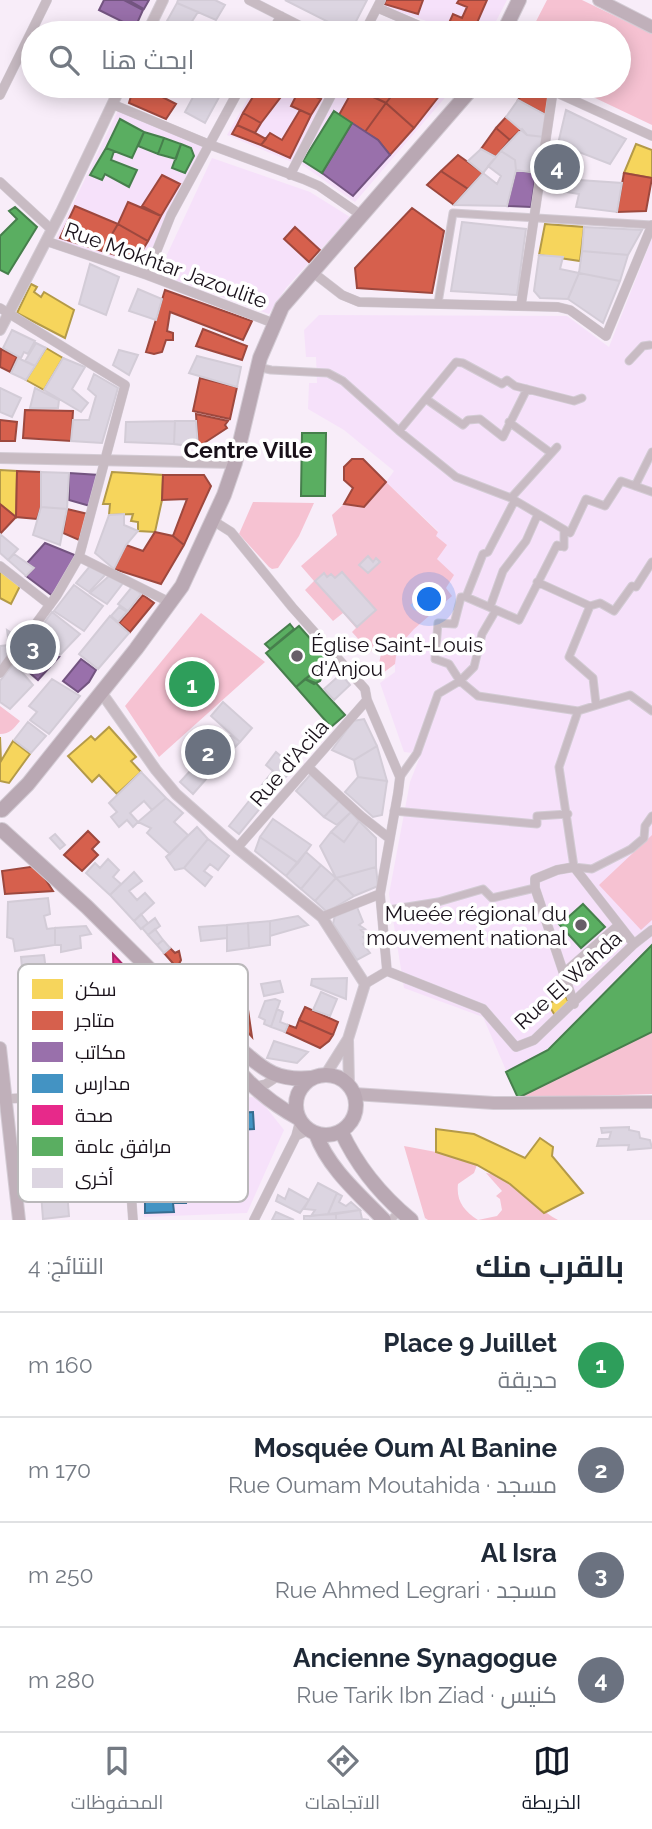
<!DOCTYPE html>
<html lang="ar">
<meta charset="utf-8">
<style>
body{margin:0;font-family:Raleway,Cairo,sans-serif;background:#f2f2f3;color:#1f2937;direction:rtl}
.you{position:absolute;left:430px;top:600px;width:24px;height:24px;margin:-18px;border:5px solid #fff;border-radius:50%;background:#1a73e8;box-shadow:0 0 0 10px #1a73e833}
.badge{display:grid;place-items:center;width:46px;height:46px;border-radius:50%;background:#111827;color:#fff;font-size:23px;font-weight:700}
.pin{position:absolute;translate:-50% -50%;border:4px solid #fff;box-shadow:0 2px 7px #0006}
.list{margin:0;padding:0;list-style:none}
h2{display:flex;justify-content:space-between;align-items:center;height:91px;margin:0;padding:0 28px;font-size:30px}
h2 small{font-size:23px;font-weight:400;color:#747a83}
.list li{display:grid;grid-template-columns:46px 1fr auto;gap:21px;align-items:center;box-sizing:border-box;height:105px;padding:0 28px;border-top:2px solid #e0e1e3}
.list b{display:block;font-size:26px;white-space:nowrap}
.list p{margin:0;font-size:23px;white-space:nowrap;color:#747a83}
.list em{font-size:23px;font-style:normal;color:#747a83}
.icon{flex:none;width:38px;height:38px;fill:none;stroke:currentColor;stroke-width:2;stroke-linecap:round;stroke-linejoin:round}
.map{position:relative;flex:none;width:652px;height:1220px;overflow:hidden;direction:ltr}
.search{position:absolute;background:#fff;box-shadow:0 4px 18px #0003;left:21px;right:21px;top:21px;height:77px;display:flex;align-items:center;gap:18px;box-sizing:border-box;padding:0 24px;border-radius:38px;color:#747a83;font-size:26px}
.sheet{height:511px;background:#fff}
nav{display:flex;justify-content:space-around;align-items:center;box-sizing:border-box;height:98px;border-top:2px solid #e0e1e3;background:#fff;font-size:19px;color:#747a83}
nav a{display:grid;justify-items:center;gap:4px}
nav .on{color:#111827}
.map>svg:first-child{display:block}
.built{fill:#f6e1fa}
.green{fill:#f6c2d2;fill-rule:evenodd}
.water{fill:#cbcef6}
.homes{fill:#f6d55c;stroke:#b49a48;stroke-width:2}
.shops{fill:#d6604d;stroke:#9d483e;stroke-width:2}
.offices{fill:#9970ab;stroke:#735480;stroke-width:2}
.schools{fill:#4393c3;stroke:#366c90;stroke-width:2}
.health{fill:#e7298a;stroke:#a92268;stroke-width:2}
.public{fill:#5aae61;stroke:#467f4c;stroke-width:2}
.building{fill:#dcd5e1;stroke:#d3ccd7;stroke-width:2}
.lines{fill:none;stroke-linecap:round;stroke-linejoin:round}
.pedestrian-casing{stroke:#d3cbd4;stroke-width:9}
.minor-casing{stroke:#d3cbd4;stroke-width:10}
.tertiary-casing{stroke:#d3cbd4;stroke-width:12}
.secondary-casing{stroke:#d3cbd4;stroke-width:14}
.primary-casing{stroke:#d3cbd4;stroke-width:16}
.pedestrian{stroke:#c8bbc3;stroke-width:7}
.minor{stroke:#c8bbc3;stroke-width:9}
.tertiary{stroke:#c8bbc3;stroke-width:10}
.secondary{stroke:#c0b0ba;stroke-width:12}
.primary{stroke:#b9a8b3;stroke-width:14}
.poi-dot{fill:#675e68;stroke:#fff;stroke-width:2.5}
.labels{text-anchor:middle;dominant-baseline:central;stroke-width:7;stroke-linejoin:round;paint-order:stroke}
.street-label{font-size:21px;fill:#19111a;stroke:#fff}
.poi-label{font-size:21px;fill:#19111a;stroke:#fff;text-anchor:start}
.neighbourhood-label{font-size:23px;font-weight:bold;fill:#19111a;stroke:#fff}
.key{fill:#fff;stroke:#bab8ba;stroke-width:2}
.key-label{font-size:19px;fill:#19111a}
</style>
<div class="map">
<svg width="652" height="1220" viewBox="0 0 652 1220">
<rect width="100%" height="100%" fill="#f8edf9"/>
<path class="built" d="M383,0H507L490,33H461L380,5Z
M255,86H334L292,162L227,135Z
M339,86H455L355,202L298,162Z
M118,111L202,147L158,235L146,266L55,241Z
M212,158L310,192L350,217L286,288L269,314L158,274Z
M652,238V1032L518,1098L483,1017L404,988L389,894L410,782L421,754L404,752L380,683L395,672V656L401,652L399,646L446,588L437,559L435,535L438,531L386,482L394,471L344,430L308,409L309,383H317L316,357H306L304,330L319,315L567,316L609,347Z
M258,1097L284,1130L247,1213L144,1217L137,1101Z"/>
<path class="green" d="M547,0H582L652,34V125L570,86H619V33H530Z
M386,482L438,532L436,536L447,545L437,559L454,575L446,588L452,596L414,629L399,646L401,652L396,656L395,664L383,673L378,668L381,654L376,648L370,652L352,632L356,628L343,613L333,621L305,590L314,581L301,566L337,535L332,515L344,504L364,506ZM342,572L376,610L358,627L315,581L323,573L327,577L331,574L335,578Z
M253,502L314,503L299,536L278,568L272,569L269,567L239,534Z
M201,613L265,662L159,757L125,706Z
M0,706L20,721C14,728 10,734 0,734Z
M652,835V920L641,930L599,885Z
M652,1032V1094L518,1098Z
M404,1146L436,1152L477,1165L474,1173L458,1184C456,1201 464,1211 478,1220L497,1216L502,1210L500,1199L496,1196L502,1191L486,1173C509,1175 536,1209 558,1220H428L425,1218Z"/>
<path class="water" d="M427,585L434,587L440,595L423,612L414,610L410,605L415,601Z"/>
<path class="homes" d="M636,144L652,150V178L624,173Z
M545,224L584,227L580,261L539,255Z
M31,284L37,287L34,292L41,297L44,292L74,310L65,338L17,313Z
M46,348L63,358L44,390L26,380Z
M0,470L17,471L16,517L0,504Z
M112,472L163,475L162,500L155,532L138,531V522L131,521L133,514L109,515L110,504H103Z
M0,567L21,584L11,604L0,598Z
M109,727L136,757L131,761L141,772L117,794L99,775L92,782L68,756L91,736L95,740Z
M0,737L1,761L13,741L30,754L9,783L0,781Z
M565,995L570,1005L556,1017L548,1004Z
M436,1129L474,1134L525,1158L540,1138L553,1147L552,1156L583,1193L544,1213L510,1184L477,1165L436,1152Z"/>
<path class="shops" d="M386,0H423L418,14L384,4Z
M459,0H487L473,32L449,23L453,14L462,18L467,7L457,3Z
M378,23L403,33H373Z
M134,86H141L176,104L166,119L129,103Z
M351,86H399L386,103Z
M399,86H420L440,95L414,128L386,103Z
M426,86H448L440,95L424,88Z
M529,86L549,93L546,115L518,100Z
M259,87L280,98L261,123L243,113Z
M354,88L386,103L365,132L339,115Z
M299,90L321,99L311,115L291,106Z
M386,103L414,128L390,155L378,140L365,132Z
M300,110L311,115L290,158L261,145L270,133L282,140Z
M243,113L261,123L255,133L237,125Z
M506,117L522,129L510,140L496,128Z
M237,125L255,133L266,139L261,145L232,134Z
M496,128L510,140L496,157L481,149Z
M458,155L483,173L468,189L441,171Z
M441,171L468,189L454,205L427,185Z
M624,173L652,178L646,211L617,212Z
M162,175L180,184L161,216L142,206Z
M128,202L161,216L148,241L118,224Z
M75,206L118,224L102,251L60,238Z
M412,208L444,231L432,293L357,288L355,268Z
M118,224L148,241L136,261L102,251Z
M295,227L320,250L309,262L284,239Z
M165,290L252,321L243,340L170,312L167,331L173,333V340H166L162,352L154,354L146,352Z
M203,329L247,346L242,360L196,346Z
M1,349L17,357L10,372L0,367Z
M200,378L237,387L230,419L193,411Z
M25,410L73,411L71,441L23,438Z
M196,414L228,421L225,425L227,428L198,447Z
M0,420L17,422L15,441H0Z
M352,459H363L386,482L364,507L344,504L353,488L344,480V467Z
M17,471L41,472V507L37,519L16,517Z
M163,475H204L211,486L184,545L173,536L187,499L162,500Z
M0,504L16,517L0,534Z
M67,509L88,514L79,540L63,533Z
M155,532L173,536L184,545L161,584L114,569L126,545L143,551Z
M143,595L154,603L130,632L119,623Z
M88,831L99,842L92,849L98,855L82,871L64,855Z
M37,866L53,891L5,894L2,871Z
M170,948L175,953L179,951L181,960L177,968L164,953Z
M245,989L252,1037L223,1005Z
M305,1007L338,1022L333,1035L299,1020Z
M299,1020L333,1035L329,1041L320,1048L285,1032L288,1025L296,1028Z"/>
<path class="offices" d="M104,0H124L143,10L135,28L99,10Z
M128,0H149L144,9Z
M352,123L378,140L390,155L353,196L322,173Z
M516,170L536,173L531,207L507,206Z
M69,473L99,475L90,506L69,500Z
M45,543L77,556L54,597L26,576L34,568L27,563Z
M22,653L37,666L47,655L59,657L38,680L16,661Z
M81,659L96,670L89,682L78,692L63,681Z"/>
<path class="schools" d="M253,1112L254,1129L141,1135L142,1117Z
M169,1187L170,1189H185L186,1203H173L174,1212L145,1213V1197L155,1196V1188Z"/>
<path class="health" d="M113,954L142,985L126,997L114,986Z"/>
<path class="public" d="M334,111L352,123L322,173L303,161Z
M120,119L144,132L132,158L106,148Z
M144,132L164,138L158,154L138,146Z
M164,138L181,144L176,159L158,154Z
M181,144L191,148L194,156L185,173L172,168Z
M106,148L114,151L111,160L137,170L129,187L105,174L102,180L90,175Z
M554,148L564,149L561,186L551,185Z
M15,207L37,227L8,274L0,270V236L17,219L9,211Z
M302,433H326L325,496H301Z
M290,624L294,629L270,649L265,644Z
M299,626L329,660L296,687L266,653Z
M31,640L40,647L33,654L26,648Z
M320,667L323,675L320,681L314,684L305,679Z
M305,679L316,683L345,715L331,727L296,687Z
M202,734L227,755L214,770L189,749Z
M583,904L605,927L581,948L558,923L563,918L565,920Z
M652,945V1032L518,1098L506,1072L548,1050Z"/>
<path class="building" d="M178,0H215L225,5L216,20L177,3Z
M285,0H367L350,33Z
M177,3L198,12L191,23L208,30L206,33H191L167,21Z
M167,21L191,33H161Z
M141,86H173L176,87L166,97Z
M199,86L224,88L205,123L185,112Z
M518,100L546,115L544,137L527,135L506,117Z
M566,110L626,139L610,164L558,144Z
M522,129L527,135L544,137L536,173L516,170L515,160L501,151Z
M481,149L496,157L483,173L468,161Z
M501,151L515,160L516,170L507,206L454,205L483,173L497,184L501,176L488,166Z
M564,179L622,183L617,212L576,207L579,194L560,191Z
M462,222L526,229L517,295L451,291Z
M584,227L642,230L628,255L582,251Z
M582,251L628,255L620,281L579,273Z
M539,255L563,257L560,269L579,273L568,299L540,298L534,291Z
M90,264L119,277L106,315L79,304Z
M579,273L620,281L603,323L568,299Z
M138,289L162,299L156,320L129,311Z
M12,330L35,341L28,354L24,352L21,358L3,348Z
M36,343L46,348L35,366L25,361Z
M119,350L138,355L129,375L113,365Z
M197,356L241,367L237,387L189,373Z
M18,358L35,366L26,380L11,373Z
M63,358L85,367L72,389L88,403L81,412L44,390Z
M94,374L118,388L102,443L71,441L73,420H89L96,396L88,389Z
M0,388L21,398L12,417L0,412Z
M35,388L59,400L58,408H30Z
M175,421L174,444L125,442L126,422Z
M175,421H196L198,447L174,444Z
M41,472L69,473L67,509L41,507Z
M41,507L67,509L60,545L33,535Z
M124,514V525L138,531L126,545L114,569L95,553L109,515Z
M0,534L18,549L8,560L0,553Z
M14,554L34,568L26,576L8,560Z
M368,556L373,562L376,558L380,562L368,573L359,565Z
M90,566L106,574L89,592L76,583Z
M342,572L376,610L357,627L315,581L324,573L327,577L331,574L335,578Z
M109,576L123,583L107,604L90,593Z
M74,585L103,606L84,631L54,611Z
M132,587L141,594L128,611L118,604Z
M119,607L127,612L118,622L111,616Z
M52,612L80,634L60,655L34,637Z
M110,616L129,633L98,669L79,654Z
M7,630L22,640L0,667V646L9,645Z
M14,663L33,685L10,709L0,702V681Z
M341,674L350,685L334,700L324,689Z
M52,679L80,696L49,734L30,720L37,712L29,706Z
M223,702L252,728L240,742L211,716Z
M364,719L377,746L354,760L332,750L353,721Z
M28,722L46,736L31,753L14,740Z
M231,735L240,742L227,755L219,748Z
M377,746L387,781L358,777L354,760Z
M276,752L294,767L239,834L229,826L273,771L266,765Z
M201,759L214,770L193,794L180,782Z
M141,772L166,798L152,810L144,801L130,813L138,822L133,827L127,820L119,827L111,817L117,812L109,803Z
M311,774L340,800L324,817L296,791Z
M358,777L387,781L382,815L373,817L345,792Z
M166,798L183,813L174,822L188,835L170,854L147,833L151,828L138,822Z
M340,800L351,812L337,825L324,817Z
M351,812L359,821L344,842L331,832Z
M273,819L311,845L298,863L260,837Z
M359,821L376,838V867L336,878L320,846L331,832L344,842Z
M197,827L208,839L184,868L175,870L166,857Z
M55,834L65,845L60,849L50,838Z
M260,837L298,863L286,876L255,851Z
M208,839L229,856L218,870L210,864L204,871L212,877L205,886L184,868Z
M306,852L321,865L301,889L286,876Z
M108,859L119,870L113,877L121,884L110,895L86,873L95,863L100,868Z
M321,865L336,878L315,901L301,889Z
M376,867L378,886L354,896L336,878Z
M134,872L142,881L129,891L137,900L145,893L154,903L134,921L110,895Z
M336,878L354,896L327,912L315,901Z
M48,898L50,914L44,916L47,929L55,928V945L15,951L13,939L7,937L8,902Z
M357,907L363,922L359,925L365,929L361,930L366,935L363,937L367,941L363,944L370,953L357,960L333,924L335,915Z
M141,914L148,923L141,929L134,921Z
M298,916L308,925L270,936V921Z
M155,918L160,926L148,935L142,928Z
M270,921V945L249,948L248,923Z
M248,923L249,948L227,951V925Z
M227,925V938L201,941L199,927Z
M86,926L91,934L80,936L81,948L61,952V945H55V928Z
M155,929L163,940L157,945L148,935Z
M163,940L170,948L164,953L157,945Z
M44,955L48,985L24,989L21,957Z
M347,978L346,999L311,985L312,979Z
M280,981L283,992L264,996L261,984Z
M321,992L337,999L330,1016L313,1010Z
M275,999L280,1001L271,1027L264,1024L265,1020L259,1017L265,1001Z
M277,1009L283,1012L280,1022L288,1025L285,1032L271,1027Z
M274,1041L308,1052L297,1063L267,1058Z
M629,1127V1130L639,1132L640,1138L650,1140L652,1148L628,1150L629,1145L597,1146L599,1139H609L611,1132L602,1133L601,1128Z
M66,1178L69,1216L43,1219L40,1180Z
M318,1183L337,1193L328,1214L311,1216L315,1210L304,1209Z
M289,1189L309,1200L300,1213L276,1201L278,1195L285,1199Z
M337,1193L342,1196L339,1202L346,1206L351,1202L360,1210L328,1214Z
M360,1210L362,1219L369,1220H336V1214Z
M276,1212L294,1220H272Z
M336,1214V1220H304V1216Z"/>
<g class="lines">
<defs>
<path id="pedestrian" d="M438,303L453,213L652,225
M629,361L643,346L650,345
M258,367L271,370L328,373L343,381L399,431L456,477L511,498L570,533L586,499L605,506L621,481L652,492
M426,399L463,425L468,420L480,419L503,437L527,389
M509,422L551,453
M399,431L456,362L463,363L502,384L507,380L515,386L574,401L582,398
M635,486L652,452
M511,498L557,447
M515,500L488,552L483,554L466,597H461L454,624L438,623L435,659L449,664L460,681L478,696L578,711L630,695L652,711
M537,582L590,606L600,603L614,611L632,586L636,587L652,562
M590,606L569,657L593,678L596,704
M490,607L503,571L526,541L538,514
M496,610L519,620L557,545L564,547V530
M578,711L559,767L574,867L592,869L631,849L644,838L645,826L652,816
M400,777L417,753L438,694L460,681L474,667L482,634L496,610L466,597
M394,811L537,824V816L568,814
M382,911L438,902L483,889L492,898L535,888
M391,1220L400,1210"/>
<path id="minor" d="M249,0L314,33
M378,8L436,33
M271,33L281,16
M364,33L381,0
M542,86L652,136
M0,95L47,0
M112,104L208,144L303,179L319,186L361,215
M290,175L336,86
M0,182L52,230
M46,241L147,275L273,323
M311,271L342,295L359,302L558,307L570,310L606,336L652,225
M147,275L171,215L241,86
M521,305L553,91
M0,308L125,385L79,557L57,595L0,673
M212,520L231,532L292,607L365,689L367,700L400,777L398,793L380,894L387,971
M79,557L171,603
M0,566L50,605
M308,767L361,816L389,838
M237,848L367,700
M322,917L380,894
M564,973L619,925
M365,984L387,971L483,1009L516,1047L534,1040L634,944L652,930
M574,1004L535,888V879L557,870L574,867L634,944
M124,1094L133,1220
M3,1099L254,1087L266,1084L278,1076
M296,1136L309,1130
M254,1220L296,1136L300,1121"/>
<path id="tertiary" d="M147,33L163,0
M0,330L61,212L121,86
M0,458L235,463
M101,692L156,770L176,794L237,848L322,917L365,984L348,1039L326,1074
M348,1039L349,1085"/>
<path id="secondary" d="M599,0L652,27
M0,1048L19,1220
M354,1094L494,1103L652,1102"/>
<path id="primary" d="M503,33L519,0
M2,810L28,784L136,649L182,586L224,495L235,463L260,358L282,307L474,86
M2,830L87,907L213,1032C230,1069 263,1099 298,1118
M213,1032C254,1050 258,1083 311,1078
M296 1105a30 30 0 1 1 60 0a30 30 0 1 1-60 0Z
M341,1131C357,1166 382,1196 411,1220
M316,1134C328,1168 360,1195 384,1220"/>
</defs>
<use href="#pedestrian" class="pedestrian-casing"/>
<use href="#minor" class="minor-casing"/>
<use href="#tertiary" class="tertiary-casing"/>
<use href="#secondary" class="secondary-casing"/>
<use href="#primary" class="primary-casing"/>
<use href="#pedestrian" class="pedestrian"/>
<use href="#minor" class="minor"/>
<use href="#tertiary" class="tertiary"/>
<use href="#secondary" class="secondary"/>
<use href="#primary" class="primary"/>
</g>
<g class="poi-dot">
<circle cx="297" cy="656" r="7"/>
<circle cx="581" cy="925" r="7"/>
</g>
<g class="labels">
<g class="street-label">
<text transform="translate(166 265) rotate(20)">Rue Mokhtar Jazoulite</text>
<text transform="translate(289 763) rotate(-49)">Rue d'Acila</text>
<text transform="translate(568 980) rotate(-42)">Rue El Wahda</text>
</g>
<g class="poi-label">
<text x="311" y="644">Église Saint-Louis<tspan x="311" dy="24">d'Anjou</tspan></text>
<text x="567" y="913" text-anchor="end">Mueée régional du<tspan x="567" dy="24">mouvement national</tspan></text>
</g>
<g class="neighbourhood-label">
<text x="248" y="449">Centre Ville</text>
</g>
</g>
<rect x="18" y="964" width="230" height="238" rx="10" class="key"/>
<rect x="32" y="979" width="31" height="20" fill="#f6d55c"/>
<rect x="32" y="1011" width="31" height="19" fill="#d6604d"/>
<rect x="32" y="1042" width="31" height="20" fill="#9970ab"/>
<rect x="32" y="1074" width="31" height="19" fill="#4393c3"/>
<rect x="32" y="1105" width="31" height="20" fill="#e7298a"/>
<rect x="32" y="1137" width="31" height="19" fill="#5aae61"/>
<rect x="32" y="1168" width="31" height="20" fill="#dcd5e1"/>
<g class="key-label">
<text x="75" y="996">سكن</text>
<text x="75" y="1027">متاجر</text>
<text x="75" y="1059">مكاتب</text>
<text x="75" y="1090">مدارس</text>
<text x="75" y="1122">صحة</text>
<text x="75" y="1153">مرافق عامة</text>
<text x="75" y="1185">أخرى</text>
</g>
</svg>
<div class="you"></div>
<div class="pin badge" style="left:192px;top:684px;background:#2e9e5b">1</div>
<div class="pin badge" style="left:208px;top:752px;background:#6b7280">2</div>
<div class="pin badge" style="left:33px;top:647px;background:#6b7280">3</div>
<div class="pin badge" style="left:557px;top:167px;background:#6b7280">4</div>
<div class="search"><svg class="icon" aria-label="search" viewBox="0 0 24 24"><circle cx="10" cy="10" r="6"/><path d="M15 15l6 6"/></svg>ابحث هنا</div>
</div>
<section class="sheet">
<h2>بالقرب منك<small>النتائج: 4</small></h2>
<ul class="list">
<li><span class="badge" style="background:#2e9e5b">1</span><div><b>Place 9 Juillet</b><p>حديقة</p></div><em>160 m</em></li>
<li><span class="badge" style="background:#6b7280">2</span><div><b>Mosquée Oum Al Banine</b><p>مسجد · Rue Oumam Moutahida</p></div><em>170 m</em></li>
<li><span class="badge" style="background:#6b7280">3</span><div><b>Al Isra</b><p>مسجد · Rue Ahmed Legrari</p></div><em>250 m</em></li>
<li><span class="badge" style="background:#6b7280">4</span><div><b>Ancienne Synagogue</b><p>كنيس · Rue Tarik Ibn Ziad</p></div><em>280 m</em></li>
</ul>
</section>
<nav>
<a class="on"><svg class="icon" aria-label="map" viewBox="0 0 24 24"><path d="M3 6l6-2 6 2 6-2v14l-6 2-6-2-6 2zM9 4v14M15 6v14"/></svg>الخريطة</a>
<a><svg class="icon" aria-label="directions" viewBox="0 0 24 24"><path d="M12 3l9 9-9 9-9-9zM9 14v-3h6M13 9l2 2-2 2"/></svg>الاتجاهات</a>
<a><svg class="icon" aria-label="saved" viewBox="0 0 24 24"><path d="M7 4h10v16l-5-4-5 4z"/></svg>المحفوظات</a>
</nav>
